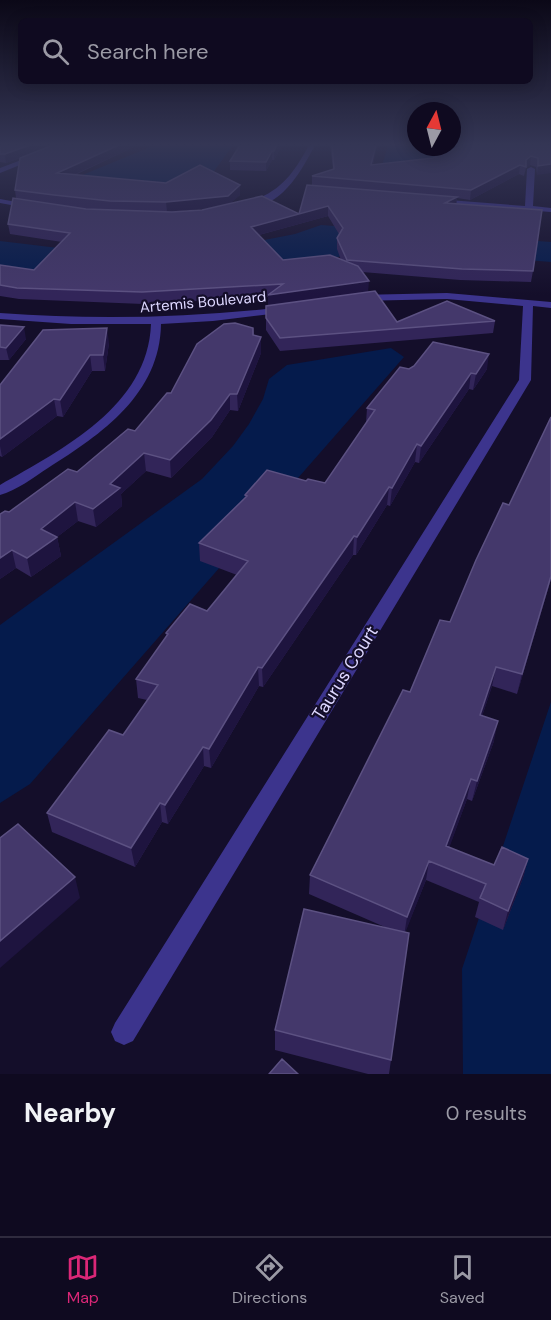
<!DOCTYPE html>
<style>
body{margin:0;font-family:"DM Sans",sans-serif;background:#1d182d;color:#f1f3f6}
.compass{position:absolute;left:407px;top:102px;width:54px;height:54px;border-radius:50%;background:#0f0a20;box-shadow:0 3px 15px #0003;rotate:7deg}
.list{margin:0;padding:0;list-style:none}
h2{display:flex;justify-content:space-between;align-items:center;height:78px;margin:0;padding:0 24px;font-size:26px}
h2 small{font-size:20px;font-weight:400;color:#9b9aa5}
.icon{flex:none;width:33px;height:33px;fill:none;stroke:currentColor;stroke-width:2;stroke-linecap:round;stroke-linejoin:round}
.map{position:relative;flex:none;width:551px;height:1074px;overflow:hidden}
.search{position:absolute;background:#0f0a20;box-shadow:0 3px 15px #0003;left:18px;right:18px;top:18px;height:66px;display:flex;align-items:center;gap:15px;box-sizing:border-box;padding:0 21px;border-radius:9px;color:#9b9aa5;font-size:22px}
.sheet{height:162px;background:#0f0a20}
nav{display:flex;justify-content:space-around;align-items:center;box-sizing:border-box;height:84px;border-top:2px solid #2f2b3e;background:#0f0a20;font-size:16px;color:#9b9aa5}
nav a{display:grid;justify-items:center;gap:3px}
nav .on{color:#db2777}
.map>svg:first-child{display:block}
.water{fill:#051b4c}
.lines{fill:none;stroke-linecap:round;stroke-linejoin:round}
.minor{fill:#3c348d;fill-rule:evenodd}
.wall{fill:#322559;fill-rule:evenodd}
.shaded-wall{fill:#1e143f}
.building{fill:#44386b;stroke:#5c5182;stroke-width:1.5}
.labels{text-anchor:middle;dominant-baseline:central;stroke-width:4.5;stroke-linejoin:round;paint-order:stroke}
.far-street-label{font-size:15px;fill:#ddd7ff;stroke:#140e2a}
.street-label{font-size:18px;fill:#ddd7ff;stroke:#140e2a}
</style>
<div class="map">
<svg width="551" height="1074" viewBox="0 0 551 1074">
<rect width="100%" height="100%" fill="#140e2a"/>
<path class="water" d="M155,145H233L212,174L181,186L80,176Z
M388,145L452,147V145H476L436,159L381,169Z
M321,225L551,242V262L489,257L355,255L221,270L58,273L0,266V241L92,252L239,245L295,234Z
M391,348L404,357L30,784L0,803V625L202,479L233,446L249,424L263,399L269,379L287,365Z
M551,702V1074H463L462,969Z"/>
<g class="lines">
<path class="minor" d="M61,145H70L0,173V168Z
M309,145H315C302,170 281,209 247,207V203C281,191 292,176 309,145Z
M531,167L535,169L533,206L551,208V212L436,203L432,201L436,199L525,206L527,169Z
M0,199L33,205L37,207L33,209L0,203Z
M447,293L551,302V308L533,306L531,380L133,1041L124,1045L115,1041L111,1032L115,1023L519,380L523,306L447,299L358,301L353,298L358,295Z
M284,307L288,308V312L213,321L161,324C160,394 102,434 48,468C34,477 16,491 0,495V485C63,449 148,406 151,324H71L0,319V313C95,320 189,318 284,307Z"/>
</g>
<path class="wall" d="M0,145H138L75,175L240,195L230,203L299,214L312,185V176L333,169L330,145H377L373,165L551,145L537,175L536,167L530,165L526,168L524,176L519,174L470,200L457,198L456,204L533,271L531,282L460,280L362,272L368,292L397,322L495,321L493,333L280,351L266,330V306L268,305V297L143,304L19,299L0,296V265L34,270L62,242L10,234L8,224L16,198L15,190L20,158L6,163L0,162ZM214,207L202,210L170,212ZM328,216L339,234L337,238V249L341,260H283L259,235Z
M282,145L274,160H272L266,171L230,170V161Z
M0,325L26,339L9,360H0Z
M253,328L254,335L261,337V353L238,411L230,410L212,437L171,478L146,471L121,494L122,506L96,527L78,521L57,537L61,556L31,577L16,568L0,579L9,512L77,472L135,431L171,393Z
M109,343L105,371H92L63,417L57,416L2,457L0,456V385Z
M409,369H487L473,390L469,389L419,463L415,462L390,506L387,505L356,555H353L263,687L259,686L211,768L204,766L168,824L162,822L135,867L52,832L47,813L123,735L147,700L138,698L136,679L166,637V633L207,611L237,575L200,561L199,543L245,498V495L306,481L325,483L366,423L367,408Z
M551,579L517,694L492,686L482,716L494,741L472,801L467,799L449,847L494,865L528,859L523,878L503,930L475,917L479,902L426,880L405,932L391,1060L389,1074H368L275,1050V1030L387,928L309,894L310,875L410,692L450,622Z"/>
<path class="shaded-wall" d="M30,145H55L6,163L5,154Z
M119,145H138L58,182L57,173Z
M277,145H282L274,160V151Z
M376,145H377L371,174V165Z
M272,151V160L266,171V162Z
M531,156L530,165L526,168V160Z
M551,164V173L537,175L538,166Z
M520,165L519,174L470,200L471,190Z
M240,185V195L228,206L167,212L166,202Z
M457,197L456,207L445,203Z
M328,206V216L251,237V227Z
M369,281L368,293L268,307V295Z
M24,327L26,339L9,360L6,348Z
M107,328L109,343L105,371L103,355Z
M261,337V353L238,411L237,394Z
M489,354L487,369L473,390L476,374Z
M90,355L92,371L63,417L60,400Z
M471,373L469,389L419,463L421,446Z
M230,394V410L212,437L171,478L170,460Z
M54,399L57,416L2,457L0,446V439Z
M417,444L415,462L390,506L392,488Z
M144,453L146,471L121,494L122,506L96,527L93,509L110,484Z
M389,487L387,505L356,555L357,537Z
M75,502L78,521L57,537L61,556L31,577L27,558L41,529Z
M354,536L353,555L263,687L262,668Z
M12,550L16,568L0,579V558Z
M551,576V579L517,694L522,674Z
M258,667L259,686L211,768L209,749Z
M496,667L492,686L476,735L480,715Z
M498,721L494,741L472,801L477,781Z
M203,747L204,766L168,824L165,805Z
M471,779L467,799L443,865L446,846Z
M160,803L162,822L135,867L131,848Z
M528,859L523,878L503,930L508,911Z
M429,861L426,880L404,936L407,917Z
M75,877L80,898L0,968V941Z"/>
<path class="building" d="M0,145H30L5,154H0Z
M53,145H119L57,173L166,183L200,165L240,185L228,196L166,202L110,201L54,195L15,190L20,158Z
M240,145H277L274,151H272L266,162L230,161Z
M332,145H376L371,165L433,158L464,145H551V164L538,166V158L531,156L526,160V167L520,165L471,190L312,176L334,169Z
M307,185L457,197L445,203L542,210L533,271L462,269L347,260L337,238L343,228L328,206L251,227L283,260L330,255L358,266L369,281L268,295L283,284L142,292L17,288L0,285V265L34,270L70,233L8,224L13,198L86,209L172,212L202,210L262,196L299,214Z
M375,291L397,322L447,301L495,321L280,338L266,318V306Z
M235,323L253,328V335L261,337L237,394H230L211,420L170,460L144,453L110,484L120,488L93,509L75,502L41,529L57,537L27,558L12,550L0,558V514L5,511L9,512L68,469L77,472L128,429L135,431L167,393H171L197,344L224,324Z
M0,325L24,327L6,348L0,347Z
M107,328L103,355H90L60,400L54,399L0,439V385L43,330Z
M433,342L489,354L476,374L471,373L421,446L417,444L392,488L389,487L357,537L354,536L262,668L258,667L209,749L203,747L165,805L160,803L131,848L47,813L109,730L123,735L158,685L136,679L168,634L166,633L190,604L207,611L248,561L199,543L247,496L245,495L267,470L306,481L308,479L325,483L375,410L367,408L400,367L409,369L414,366Z
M551,417V576L522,674L496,667L480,715L498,721L477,781L471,779L446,846L494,865L502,847L528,859L508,911L480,898L486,884L429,861L407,917L310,875L403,690L410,692L440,620L450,622L476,560L503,503L509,505Z
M18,824L75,877L0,941V838Z
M304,909L409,933L391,1060L275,1030Z
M282,1059L298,1074H269Z"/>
<linearGradient id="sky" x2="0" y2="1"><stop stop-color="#0b0817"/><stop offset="0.49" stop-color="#343655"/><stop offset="1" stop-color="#343655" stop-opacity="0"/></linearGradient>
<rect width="551" height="295" fill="url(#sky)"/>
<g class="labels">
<g class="far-street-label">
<text transform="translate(203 302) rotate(-5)">Artemis Boulevard</text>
</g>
<g class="street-label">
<text transform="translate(345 673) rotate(-58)">Taurus Court</text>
</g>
</g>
</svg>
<svg class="compass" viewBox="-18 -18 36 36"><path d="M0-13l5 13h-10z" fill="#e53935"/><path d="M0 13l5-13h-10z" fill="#9b9aa5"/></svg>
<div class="search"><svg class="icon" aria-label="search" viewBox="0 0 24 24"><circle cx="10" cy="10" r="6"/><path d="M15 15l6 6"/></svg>Search here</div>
</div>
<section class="sheet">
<h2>Nearby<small>0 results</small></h2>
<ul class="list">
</ul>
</section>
<nav>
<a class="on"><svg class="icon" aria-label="map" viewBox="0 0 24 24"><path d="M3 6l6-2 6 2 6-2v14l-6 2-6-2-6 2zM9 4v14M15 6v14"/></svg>Map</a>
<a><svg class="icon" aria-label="directions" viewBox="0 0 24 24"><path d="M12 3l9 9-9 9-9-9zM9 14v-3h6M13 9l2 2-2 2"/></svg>Directions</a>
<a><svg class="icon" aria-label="saved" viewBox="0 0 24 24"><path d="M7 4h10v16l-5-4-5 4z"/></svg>Saved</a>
</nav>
